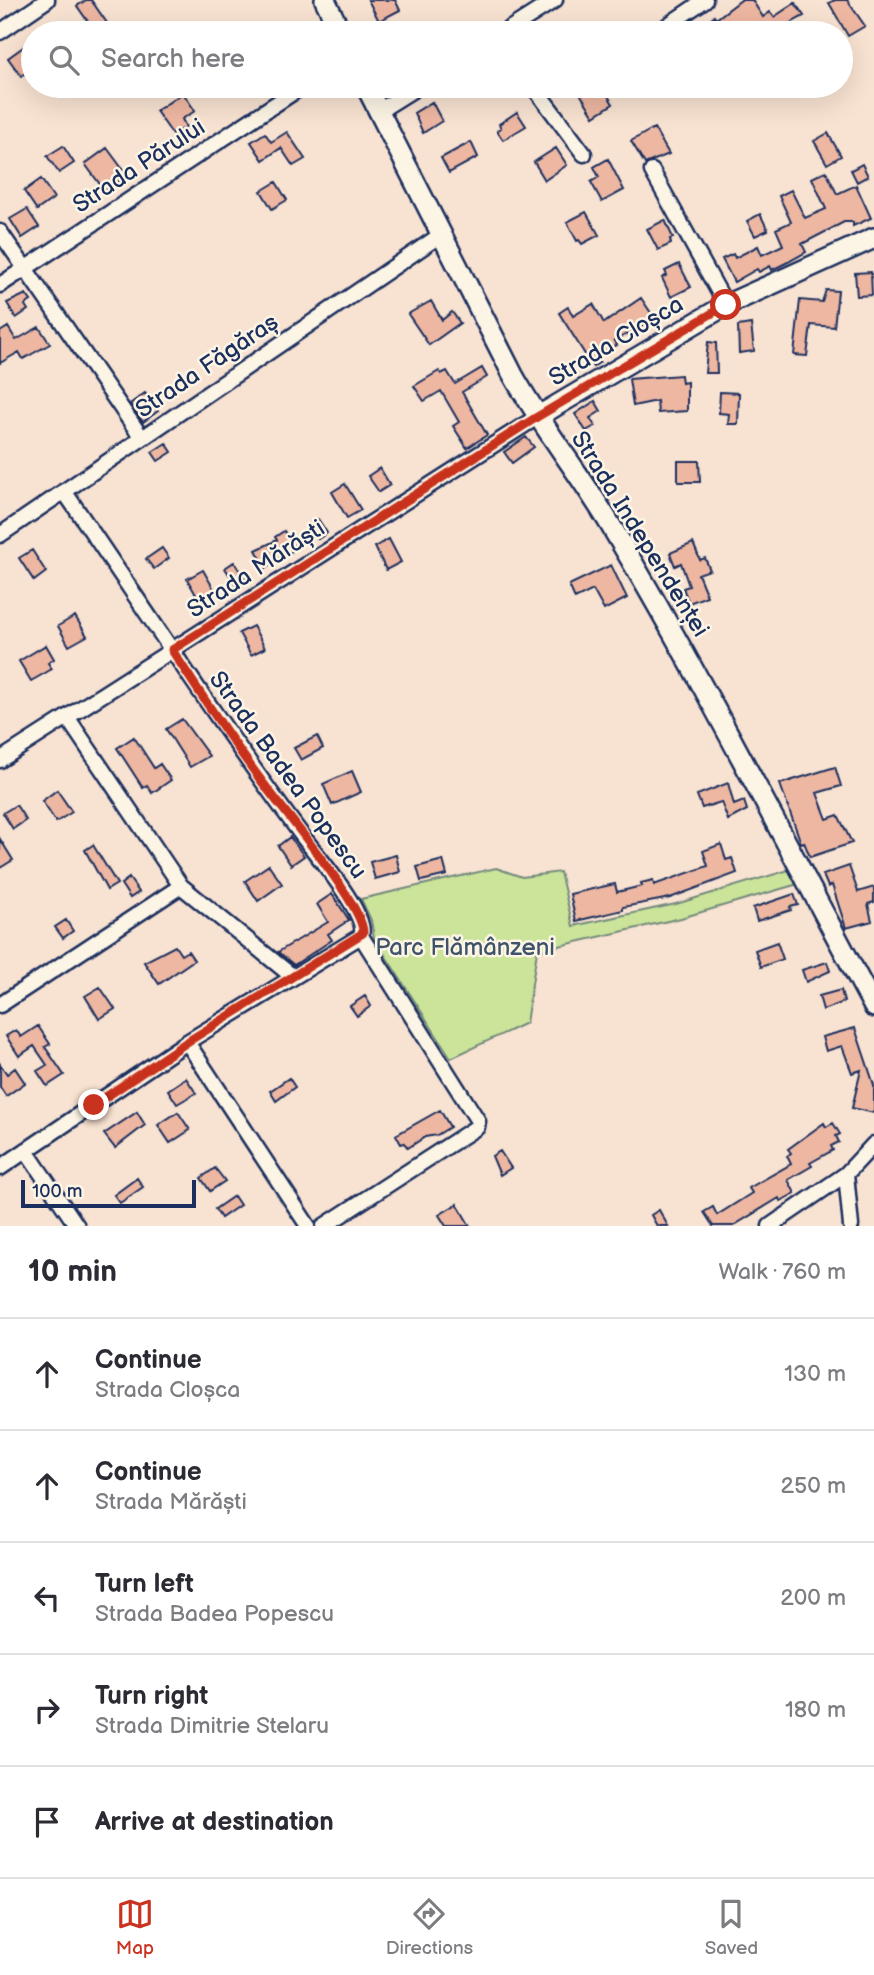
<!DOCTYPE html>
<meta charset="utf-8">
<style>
body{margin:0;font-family:"Balsamiq Sans",sans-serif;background:#f7f7f7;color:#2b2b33}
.scale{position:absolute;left:21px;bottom:18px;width:175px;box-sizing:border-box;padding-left:7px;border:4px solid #1b2f5e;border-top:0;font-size:19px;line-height:24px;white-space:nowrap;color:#1b2f5e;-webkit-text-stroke:5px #fcf5e5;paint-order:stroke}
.stop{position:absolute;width:21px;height:21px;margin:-16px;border:5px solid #c8321e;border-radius:50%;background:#fff}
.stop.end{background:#c8321e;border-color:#fff;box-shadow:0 2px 7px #0008}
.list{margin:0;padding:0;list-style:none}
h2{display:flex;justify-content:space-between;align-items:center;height:91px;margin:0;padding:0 28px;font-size:30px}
h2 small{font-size:23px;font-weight:400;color:#7c7c81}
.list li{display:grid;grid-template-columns:46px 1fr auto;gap:21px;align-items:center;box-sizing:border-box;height:112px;padding:0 28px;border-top:2px solid #e1e1e2}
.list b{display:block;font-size:26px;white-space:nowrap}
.list p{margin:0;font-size:23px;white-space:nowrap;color:#7c7c81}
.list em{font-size:23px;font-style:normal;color:#7c7c81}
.icon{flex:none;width:38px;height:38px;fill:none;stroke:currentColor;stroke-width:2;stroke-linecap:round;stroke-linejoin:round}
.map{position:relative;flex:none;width:874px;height:1226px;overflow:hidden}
.search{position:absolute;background:#fff;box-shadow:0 7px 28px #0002;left:21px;right:21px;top:21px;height:77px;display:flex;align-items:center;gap:18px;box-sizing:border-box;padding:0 24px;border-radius:38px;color:#7c7c81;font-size:26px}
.sheet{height:651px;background:#fff}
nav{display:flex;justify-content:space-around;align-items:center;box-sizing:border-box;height:98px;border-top:2px solid #e1e1e2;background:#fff;font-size:19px;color:#7c7c81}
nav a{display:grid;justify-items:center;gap:4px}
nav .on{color:#c8321e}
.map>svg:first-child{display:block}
.green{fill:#cbe49a;stroke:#738a7c;stroke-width:2}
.building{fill:#eeb7a2;stroke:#1b2f5e;stroke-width:2}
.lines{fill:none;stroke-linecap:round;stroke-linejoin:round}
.street-casing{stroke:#1b2f5e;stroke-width:19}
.secondary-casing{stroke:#1b2f5e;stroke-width:24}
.street{stroke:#fcf5e5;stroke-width:14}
.secondary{stroke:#fcf5e5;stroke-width:19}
.route{stroke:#c8321e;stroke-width:9}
.labels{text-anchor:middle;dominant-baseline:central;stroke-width:5;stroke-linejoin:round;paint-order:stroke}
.street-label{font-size:24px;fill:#1b2f5e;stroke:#fcf5e5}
.park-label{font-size:24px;fill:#3e536a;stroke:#fcf5e5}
</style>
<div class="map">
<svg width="874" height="1226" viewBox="0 0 874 1226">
<rect width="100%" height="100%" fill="#f8e2d1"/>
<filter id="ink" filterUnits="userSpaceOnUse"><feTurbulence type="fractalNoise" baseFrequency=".0143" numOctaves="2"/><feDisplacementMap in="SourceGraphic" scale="14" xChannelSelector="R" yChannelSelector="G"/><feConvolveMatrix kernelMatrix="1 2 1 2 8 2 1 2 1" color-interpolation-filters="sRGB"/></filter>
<g filter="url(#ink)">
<path class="green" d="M496,868L522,877L560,872L573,926L676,904L792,869L798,884L681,918L537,951L526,1023L451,1058L374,938L371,920L361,899Z"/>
<path class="building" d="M86,0H91L114,33H96L77,6Z
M368,0H395L400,10L379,21Z
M741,0H752L763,17L770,12L774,17L795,3L804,16L772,33H752L744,22L727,33H706L701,25L714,16L716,19Z
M835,0H847L865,26L848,36L829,3Z
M33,40V68L21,76L8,58Z
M596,86H602L613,104L594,116L581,95Z
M183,93L195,111L182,119L186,127L173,135L156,111Z
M432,102L442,121L423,133L414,113Z
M517,112L526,126L503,140L497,131L501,128L499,124Z
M654,128L669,154L645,164L631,141Z
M287,132L305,159L293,166L281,148L263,160L251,142L265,133L271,142Z
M828,133L841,156L827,164L814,141Z
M471,142L478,157L449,173L441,158Z
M63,146L74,163L59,173L47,156Z
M107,148L127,175L105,191L85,164Z
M556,148L567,165L545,180L534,162Z
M608,159L624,190L602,202L591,182L599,177L594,167Z
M862,164L868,176L857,182L851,170Z
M826,171L837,194L856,185L871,218L853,226V222H844L802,244L806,252L788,262L772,270L770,266L759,272L757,269L734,282L722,259L733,254L735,258L758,246L762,255L783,245L776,229L791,222L779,196L791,190L805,218L826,209L812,178Z
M41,179L54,198L37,210L24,191Z
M276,182L287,200L272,209L261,191Z
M27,209L39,227L22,238L10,219Z
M586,212L599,235L582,244L579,240L577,241L567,222Z
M760,214L768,230L755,236L747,221Z
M665,220L673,238L670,239L671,244L658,250L647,229Z
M679,264L691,287L671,297L662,278L667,275L665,271Z
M871,272L872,295L857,296L855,273Z
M826,290L838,291L834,327L811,325L807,356L794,355L800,300L822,302Z
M26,294L31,301L25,305L28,310L16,318L7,303Z
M641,298L655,319L614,341L617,345L597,357L600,362L593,367L559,313L568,307L573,316L593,304L604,323Z
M431,301L442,320L452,312L460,323L429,345L408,314Z
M751,324L754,351L739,353L738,326Z
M8,327L16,340L39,327L50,344L23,359L19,352L0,363V332Z
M708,342L716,343L717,373H705Z
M482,368L487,377L462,392L487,435L467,448L453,426L459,422L441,391L424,401L414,386L439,371L441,374L447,371L455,384Z
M681,375L682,383L687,382V411L658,413L657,401L633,406L629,379Z
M720,392L739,393L738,424H728L729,414L719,413Z
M145,393L158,411L143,422L130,404Z
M595,401L601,411L590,418L595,426L586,431L575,414Z
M526,437L534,447L512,463L504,452Z
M166,443L172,452L158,461L152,452Z
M678,461H699L700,482H678Z
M380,468L390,485L379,492L368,476Z
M345,484L361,510L347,518L332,492Z
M318,519L327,533L318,539L309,524Z
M284,531L295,549L266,568L256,550L277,540L275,537Z
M389,539L401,562L386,570L375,547Z
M693,543L700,560L705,558L710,570L698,574L707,596L689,603L683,588L689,586L681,563L675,566L670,553Z
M162,548L169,558L154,569L146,559Z
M32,550L46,572L34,581L19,558Z
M234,562L247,582L238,588L225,568Z
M611,565L627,598L604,610L593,590L575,599L569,585Z
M203,570L215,591L199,600L187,579Z
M75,616L87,636L69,646L58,626Z
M253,626L265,648L251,655L239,633Z
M46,645L54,659L48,663L52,669L31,681L19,661Z
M182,719L209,756L190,767L166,729Z
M317,736L323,748L301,760L294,748Z
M134,737L154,768L160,764L171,780L152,793L147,785L143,788L117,748Z
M835,767L841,786L817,793L827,819L838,815L852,843L810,857L804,842L801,843L780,784Z
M352,771L361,792L332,805L323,784Z
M728,783L734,805L744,801L747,810L728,820L721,802L702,808L697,795Z
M57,790L72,812L56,822L42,801Z
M16,805L26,820L13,829L3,813Z
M290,837L304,856L291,865L278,846Z
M0,839L13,860L0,868Z
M721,844L726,860L732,858L737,873L670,898L623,907V910L576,921L570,894L615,884L617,892L642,886L641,883L653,880L654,885L708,866L703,851Z
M93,845L117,884L107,890L85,850Z
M396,855L400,872L375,879L370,862Z
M443,860L447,875L421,881L417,867Z
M269,865L282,884L258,901L245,881Z
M849,866L858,892L874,887V902L868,904L872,921L846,928L832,885L828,887L823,875Z
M129,878L139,892L130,898L121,884Z
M332,894L349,920L328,934L332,940L294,965L278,952L328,922L317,904Z
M794,894L798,905L790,907L791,910L757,921L753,908Z
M66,920L73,931L63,938L55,927Z
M777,942L783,959L761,967L755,950Z
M175,946L181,955L188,951L194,960L159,984L144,962Z
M827,962L830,971L806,982L802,970Z
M100,987L115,1009L99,1019L85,996Z
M841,990L844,1002L823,1010L819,996Z
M365,996L371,1006L357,1016L350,1006Z
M38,1026L50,1044L45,1047L64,1075L47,1086L37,1071L47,1065L34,1046L19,1056L6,1036L16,1030L21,1037Z
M855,1028L874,1085V1113L852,1108L861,1070L852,1073L842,1046L826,1051L822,1037Z
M0,1064L7,1074L15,1068L25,1083L6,1096L0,1087Z
M186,1078L196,1093L177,1104L168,1090Z
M289,1078L295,1087L276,1101L270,1091Z
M440,1110L450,1127L437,1135L425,1137L408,1148L404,1143L401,1144L396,1135Z
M137,1112L145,1125L115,1148L104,1134Z
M178,1112L190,1130L170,1143L158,1125Z
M824,1123L826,1127L833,1123L840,1134L836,1136L839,1142L831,1146L833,1150L810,1163L812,1166L788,1180L795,1193L781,1201L779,1198L733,1226H713L704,1212L713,1207L717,1215L752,1193L749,1188L791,1164L787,1156L791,1153L788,1149Z
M500,1151L511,1168L500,1175L492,1156Z
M215,1168L225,1181L210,1191L201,1178Z
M137,1178L143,1187L120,1203L114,1195Z
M234,1196L240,1205L221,1218L215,1209Z
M457,1204L470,1226H446L439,1215Z
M659,1210L668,1226H657L651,1215Z"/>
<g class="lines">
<defs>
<path id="street" d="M668,25L705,0
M0,32L47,0
M503,33L555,0
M533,86L584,154
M379,111L419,86
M652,171L726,305
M0,232L142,438
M0,285L303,86
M64,491C143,606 218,722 301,834C314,852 370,916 361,936L478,1121L477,1127L324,1226
M0,535L439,236
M67,717L181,886L292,976
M0,760L537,417
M0,1005L181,886
M187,1042L308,1226
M26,1151L77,1226
M0,1168L187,1042L361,936
M846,1174L851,1226
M770,1226L846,1174L874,1144"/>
<path id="secondary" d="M325,0L341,33
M366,86L513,375C543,429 583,477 614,531C707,687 788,848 874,1007
M537,417L726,305L874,238"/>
</defs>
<use href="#street" class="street-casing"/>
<use href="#secondary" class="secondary-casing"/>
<use href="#street" class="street"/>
<use href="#secondary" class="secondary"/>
</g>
</g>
<g class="lines" filter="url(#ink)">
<path class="route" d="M94,1105L187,1042L363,933C365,907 282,809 263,783C231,740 201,695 172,650L537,417L726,305"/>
</g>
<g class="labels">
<g class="street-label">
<text transform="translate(139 166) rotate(-33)">Strada Părului</text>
<text transform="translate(616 341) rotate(-31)">Strada Cloșca</text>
<text transform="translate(207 366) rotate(-34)">Strada Făgăraș</text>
<text transform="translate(640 534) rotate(58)">Strada Independenței</text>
<text transform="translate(256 569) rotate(-33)">Strada Mărăști</text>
<text transform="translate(288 775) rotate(54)">Strada Badea Popescu</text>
</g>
<g class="park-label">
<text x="465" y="947">Parc Flămânzeni</text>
</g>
</g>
</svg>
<div class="scale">100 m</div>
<div class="stop" style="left:726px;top:305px"></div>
<div class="stop end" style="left:94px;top:1105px"></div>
<div class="search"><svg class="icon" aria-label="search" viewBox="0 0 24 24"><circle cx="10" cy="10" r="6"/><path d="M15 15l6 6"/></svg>Search here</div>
</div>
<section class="sheet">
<h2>10 min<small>Walk · 760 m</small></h2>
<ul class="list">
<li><svg class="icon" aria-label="ahead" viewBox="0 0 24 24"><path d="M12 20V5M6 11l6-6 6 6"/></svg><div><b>Continue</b><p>Strada Cloșca</p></div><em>130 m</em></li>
<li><svg class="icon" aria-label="ahead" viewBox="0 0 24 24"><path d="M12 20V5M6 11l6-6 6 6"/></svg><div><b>Continue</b><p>Strada Mărăști</p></div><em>250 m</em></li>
<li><svg class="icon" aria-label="left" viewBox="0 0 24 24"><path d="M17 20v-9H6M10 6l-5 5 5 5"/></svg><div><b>Turn left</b><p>Strada Badea Popescu</p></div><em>200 m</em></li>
<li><svg class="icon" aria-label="right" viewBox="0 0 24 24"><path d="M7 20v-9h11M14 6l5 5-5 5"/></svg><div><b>Turn right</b><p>Strada Dimitrie Stelaru</p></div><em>180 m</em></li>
<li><svg class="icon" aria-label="arrive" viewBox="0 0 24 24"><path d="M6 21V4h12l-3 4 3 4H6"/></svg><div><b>Arrive at destination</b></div></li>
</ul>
</section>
<nav>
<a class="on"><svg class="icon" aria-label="map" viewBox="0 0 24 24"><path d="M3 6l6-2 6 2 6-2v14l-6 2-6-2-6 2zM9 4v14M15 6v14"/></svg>Map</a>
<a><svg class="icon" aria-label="directions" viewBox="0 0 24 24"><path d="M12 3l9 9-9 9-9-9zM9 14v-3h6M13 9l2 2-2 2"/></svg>Directions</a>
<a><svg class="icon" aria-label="saved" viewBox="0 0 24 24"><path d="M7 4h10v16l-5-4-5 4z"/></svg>Saved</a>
</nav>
